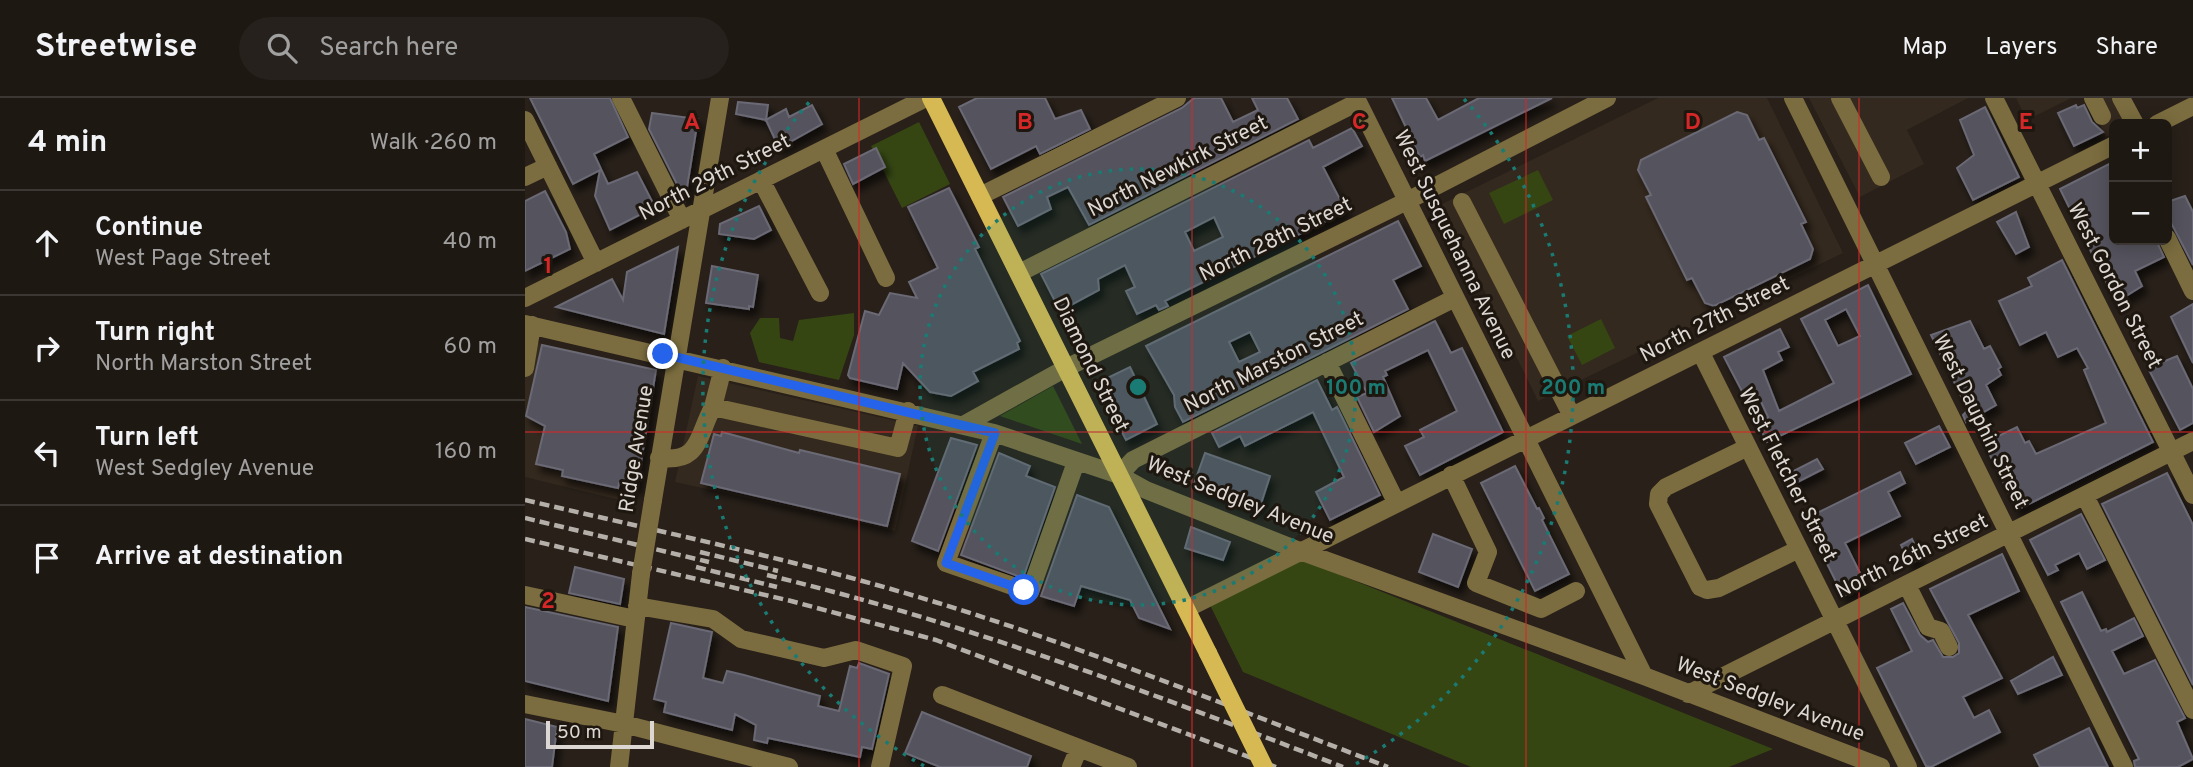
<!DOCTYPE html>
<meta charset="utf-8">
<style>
body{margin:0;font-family:Overpass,sans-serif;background:#26211c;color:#f1f3f6}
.controls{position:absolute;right:21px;top:21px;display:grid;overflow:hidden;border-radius:10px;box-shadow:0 4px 18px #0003}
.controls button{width:63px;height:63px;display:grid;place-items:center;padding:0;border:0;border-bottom:2px solid #3c3733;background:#1e1813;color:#f1f3f6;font:35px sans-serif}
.scale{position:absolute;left:21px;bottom:18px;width:108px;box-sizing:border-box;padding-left:7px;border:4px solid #dcd7d2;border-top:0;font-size:19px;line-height:24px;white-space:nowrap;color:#dcd7d2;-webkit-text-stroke:5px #1e1710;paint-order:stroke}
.stop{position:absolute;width:21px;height:21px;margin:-16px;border:5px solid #2563eb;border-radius:50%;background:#fff}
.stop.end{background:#2563eb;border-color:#fff;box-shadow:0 2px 7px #0008}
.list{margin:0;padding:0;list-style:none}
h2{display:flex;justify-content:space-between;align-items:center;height:91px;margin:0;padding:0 28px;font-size:30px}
h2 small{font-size:23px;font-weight:400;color:#a1a0a0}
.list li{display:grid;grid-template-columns:46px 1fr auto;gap:21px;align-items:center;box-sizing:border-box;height:105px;padding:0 28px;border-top:2px solid #3c3733}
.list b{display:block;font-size:26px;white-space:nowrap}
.list p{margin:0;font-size:23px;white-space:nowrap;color:#a1a0a0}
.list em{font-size:23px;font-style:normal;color:#a1a0a0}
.icon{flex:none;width:38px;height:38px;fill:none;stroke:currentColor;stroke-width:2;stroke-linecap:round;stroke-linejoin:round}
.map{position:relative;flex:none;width:1668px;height:669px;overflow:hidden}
header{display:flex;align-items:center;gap:42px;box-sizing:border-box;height:98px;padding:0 35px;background:#1e1813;border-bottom:2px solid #3c3733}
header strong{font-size:33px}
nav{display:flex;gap:38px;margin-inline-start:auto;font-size:24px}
.search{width:490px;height:63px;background:#26211c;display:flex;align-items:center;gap:18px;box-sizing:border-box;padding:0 24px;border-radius:38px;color:#a1a0a0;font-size:26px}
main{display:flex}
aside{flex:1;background:#1e1813}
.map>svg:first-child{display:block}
.built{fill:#34291e}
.green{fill:#354613}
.building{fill:#54535d;stroke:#6a6974;stroke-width:2;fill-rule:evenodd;filter:url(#shadow)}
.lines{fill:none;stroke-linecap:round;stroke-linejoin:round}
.minor{stroke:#7b6d3f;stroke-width:18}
.major{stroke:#d6b953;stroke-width:18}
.rail{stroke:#b5afaa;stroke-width:4.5;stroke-dasharray:10 5;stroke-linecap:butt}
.minor-bridge{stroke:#7b6d3f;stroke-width:18}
.major-bridge{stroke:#d6b953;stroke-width:18}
.route{stroke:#2563eb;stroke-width:9}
.grid{fill:none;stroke:#d62828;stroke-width:2;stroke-opacity:0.55}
.ring{fill:none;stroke:#197b73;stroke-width:3.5;stroke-dasharray:3.5 7}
.labels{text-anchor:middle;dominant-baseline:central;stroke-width:6;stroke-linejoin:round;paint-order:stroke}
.street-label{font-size:21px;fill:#dcd7d2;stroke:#1e1710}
.grid-label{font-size:23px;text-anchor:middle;font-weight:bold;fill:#d62828;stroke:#1e1710;stroke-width:6;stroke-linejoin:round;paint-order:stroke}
.centre{fill:#197b73;stroke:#1e1710;stroke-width:3.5}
.ring-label{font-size:21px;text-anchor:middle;font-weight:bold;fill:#197b73;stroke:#1e1710;stroke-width:6;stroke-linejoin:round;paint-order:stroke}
</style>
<header>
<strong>Streetwise</strong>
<div class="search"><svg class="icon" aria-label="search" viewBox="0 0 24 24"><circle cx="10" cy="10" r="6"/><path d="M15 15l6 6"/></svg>Search here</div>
<nav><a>Map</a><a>Layers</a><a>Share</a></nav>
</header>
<main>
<aside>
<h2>4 min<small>Walk · 260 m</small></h2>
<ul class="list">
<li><svg class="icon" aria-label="ahead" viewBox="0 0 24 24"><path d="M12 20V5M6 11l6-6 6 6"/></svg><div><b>Continue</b><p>West Page Street</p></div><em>40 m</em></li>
<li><svg class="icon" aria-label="right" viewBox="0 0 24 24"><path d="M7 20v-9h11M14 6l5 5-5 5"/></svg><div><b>Turn right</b><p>North Marston Street</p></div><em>60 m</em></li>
<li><svg class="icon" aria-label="left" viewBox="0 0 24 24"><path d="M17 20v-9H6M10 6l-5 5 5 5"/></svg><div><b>Turn left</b><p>West Sedgley Avenue</p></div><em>160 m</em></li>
<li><svg class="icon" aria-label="arrive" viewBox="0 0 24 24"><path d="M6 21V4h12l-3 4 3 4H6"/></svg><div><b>Arrive at destination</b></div></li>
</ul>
</aside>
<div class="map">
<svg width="1668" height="669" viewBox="0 0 1668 669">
<defs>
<filter id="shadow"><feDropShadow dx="4.5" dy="7" stdDeviation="3.5" flood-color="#0009"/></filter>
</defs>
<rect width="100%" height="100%" fill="#282019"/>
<path class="built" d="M1133,0H1242L1318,155L1013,303L917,106Z
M1284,0H1443L1382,32L1399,66L1335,99Z
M1491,0H1546L1502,22Z
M1561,0H1595L1606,26H1589V35L1581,39Z
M0,242L128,270L103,404L0,379Z
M173,278L393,328L370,433L150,384Z"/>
<path class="green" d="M394,24L425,86L377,110L346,48Z
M1013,72L1028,102L979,126L964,95Z
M329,215V237L314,282L234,264L225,235L235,220H254L255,240L268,243L274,222Z
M1076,221L1090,250L1057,267L1042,238Z
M528,288L557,346L475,318Z
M778,462L1248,651L1204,669H946L718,574L685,507Z"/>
<path class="building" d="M5,0H85L103,39L69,56L83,86L112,74L130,109L85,132L70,98L75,72L48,86Z
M452,0H520L530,21L556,12L565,31L515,56L511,48L466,71L434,9Z
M669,0H696L708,24L733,12L727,0H762L773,21L564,127L543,89L522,99L526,111L493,128L478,99L657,10Z
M867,0H901L913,22L954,0H1027L900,63L898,57L895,59Z
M213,4L243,7L241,22L261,11L264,19L287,7L297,26L254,50L241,22L211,16Z
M1551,7L1552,10L1559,7L1567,24L1578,34L1549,48L1533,15Z
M1460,9L1494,79L1448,102L1432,70L1449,57L1435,22Z
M1212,14L1222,17L1234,42L1239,40L1281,124L1276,126L1288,151L1285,161L1189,208L1180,205L1167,180L1162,182L1121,99L1126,97L1113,72L1116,62Z
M127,15L173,21L160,102L124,31Z
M827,30L837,48L798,69L821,113L640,203L643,208L634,212L631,207L612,216L601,193L610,189L600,167L573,181L574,192L535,213L516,176L784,42L788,50ZM689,119L698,139L669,153L660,134Z
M351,50L360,69L328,86L319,66Z
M1584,66L1589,76L1587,142H1631L1639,159L1610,173L1617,188L1591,204L1535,91Z
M424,90L454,149L450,151L495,243L492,245L494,251L448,274L453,283L426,298L405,294L378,265L372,291L325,280L323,277L340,213L354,217L365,195L392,200L384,184L413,170L383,109Z
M20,93L41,134L45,151L0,173V103Z
M1660,98L1668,114V167L1642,117V104Z
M234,108L246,132L229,141L194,136L195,126Z
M1491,114L1504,149L1491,156L1472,124Z
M873,123L896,168L868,182L883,211L658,324L650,309L649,297L621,248ZM725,234L735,254L714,264L704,244Z
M153,149L139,236L31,209L87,181L98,202L102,174Z
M1537,162L1628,344L1492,412L1459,345L1492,329L1500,345L1504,343L1511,356L1581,325L1559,272L1563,270L1552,250L1533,259L1521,234L1495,247L1474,203L1507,188L1503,180Z
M187,168L233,177L228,209L224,208V211L181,205Z
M1343,187L1386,276L1242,344L1232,324L1243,319L1232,295L1221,301L1199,259L1255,231L1264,249L1253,254L1257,262L1238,272L1254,313L1309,285L1276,221ZM1321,211L1335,238L1313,248L1300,222Z
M1668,206V265L1646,219Z
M910,223L926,255L937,250L978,334L895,377L880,348L899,339L895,332L932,313L903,252L860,273L862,277L858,279L875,318L849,334L832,299L842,295L826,265Z
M1445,223L1459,251L1465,248L1476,269L1473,271L1476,277L1461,287L1471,307L1441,324L1438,317L1443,312L1406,237Z
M17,247L131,272L112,389L94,385L93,390L37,378L38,372L11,366L20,328L1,318Z
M1652,258L1668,291V325L1655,332L1623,270Z
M605,269L632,326L601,342L572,285Z
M792,282L807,312L812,309L855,397L805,422L791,394L819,379L788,314L720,348L715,338L694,349L687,335Z
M1414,328L1425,349L1391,366L1380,345Z
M197,334L274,355L275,352L375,376L362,428L176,385L189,336L196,338Z
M426,340L452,347L413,453L387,443Z
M474,355L505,368L501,378L530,389L498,480L436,457Z
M680,355L745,378L734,412L668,389Z
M1292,361L1298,371L1263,389L1257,379Z
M990,368L1012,411L1014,410L1019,420L1017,422L1044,476L1010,493L956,385Z
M1375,374L1380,385L1363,394L1375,418L1320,445L1341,487L1318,498L1280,421Z
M1642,375L1668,427V587L1577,406Z
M552,397L584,409L645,531L614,520L605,502L556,488L549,508L516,498Z
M1556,416L1580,462L1562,471L1554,455L1530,467L1533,472L1523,477L1505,442Z
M666,429L705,444L698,462L660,450Z
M908,436L947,451L933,489L894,474Z
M1387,441L1396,460L1385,466L1376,447Z
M1477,456L1494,493L1443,517L1477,580L1438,599L1449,620L1464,612L1475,634L1406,669L1401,668L1352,570L1387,553L1366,511L1378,505L1395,537L1403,544L1408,542L1418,559H1428L1434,555V545L1405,491Z
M50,469L99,481L95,506L44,495Z
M1557,494L1576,533L1581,531L1582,534L1609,520L1618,538L1587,553L1599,576L1630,562L1660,620L1652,624L1668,661L1653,669H1610L1609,663L1614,661L1536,504Z
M0,509L93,529L83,603L0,583Z
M146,525L187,534L178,580L198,585L202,573L219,577L295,598L293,608L314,613L325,568L332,570L334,565L364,576L347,651L337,649L335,659L243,640L242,645L229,642L231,627L210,616L207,632L139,614L141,604L129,601Z
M1528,559L1537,577L1493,596L1486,583Z
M397,614L506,658L502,669H415L380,655Z
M0,621L32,629L27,669H0Z
M1564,630L1583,669H1515L1509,657Z"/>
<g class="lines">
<path class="minor" d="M96,0L157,122
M831,0L1119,578
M1268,0L1599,669
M1315,0L1356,79
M1469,0L1668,397
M1568,0L1577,18
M1596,0L1610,26
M0,22L71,165
M1632,26L1668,8
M299,51L361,180
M0,79L23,68
M236,82L295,195
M455,98L652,0
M937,104L1047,318
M1642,140L1668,193
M494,175L833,4
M0,200L401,0
M0,226L469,335L594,377L621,392L775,453L1119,578L1356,669
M1176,255L1383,669
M802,264L871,404
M0,270L7,227
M198,270L188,309L373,350L383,313
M440,326L541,270L882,103L1082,0
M469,335L421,465L505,494L551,364
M1223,349L1141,389L1134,396L1133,406L1175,489L1182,492L1194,490L1274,451
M134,360C176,365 172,338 188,309
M594,377L608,362L930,200
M926,377L963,454L951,485L1016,511L1051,493
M1560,398L1668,612
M128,402L195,0
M1382,487L1403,529L1416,533L1424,549
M0,497L110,521
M112,508L188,521L216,541L299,560L331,552L378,568L355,669
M661,511L1589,47
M1163,596L1668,343
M417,597L603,669
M0,606L99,626L264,669
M94,669L116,476
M546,669L554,650"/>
<path class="major" d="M406,0L683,555"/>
<path class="rail" d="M0,402C137,434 276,463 410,504C564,551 713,612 863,669
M0,420L184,464
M0,441L266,503L411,542L751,669
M175,454L253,473
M171,469L252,489
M242,477C439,524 629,596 818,669"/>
<path class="minor-bridge" d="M116,476L128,402"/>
<path class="major-bridge" d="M683,555L739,669"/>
</g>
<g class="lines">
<path class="route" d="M138,256L470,335L421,465L499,492"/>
</g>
<path class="grid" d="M334,0V669M667,0V669M1001,0V669M1334,0V669M0,334H1668"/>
<circle cx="613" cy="289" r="218" fill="#197b73" fill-opacity=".12"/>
<g class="ring">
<circle cx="613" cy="289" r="218"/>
<path d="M399 668A435 435 0 0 1 287 1M939 1A435 435 0 0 1 827 668"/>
</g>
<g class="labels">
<g class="street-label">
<text transform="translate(653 69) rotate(-27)">North Newkirk Street</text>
<text transform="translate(190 80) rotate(-27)">North 29th Street</text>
<text transform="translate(751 142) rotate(-26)">North 28th Street</text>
<text transform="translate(929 147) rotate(64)">West Susquehanna Avenue</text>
<text transform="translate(1589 188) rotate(63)">West Gordon Street</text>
<text transform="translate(1190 222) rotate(-27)">North 27th Street</text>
<text transform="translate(749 265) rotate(-27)">North Marston Street</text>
<text transform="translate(565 267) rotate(64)">Diamond Street</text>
<text transform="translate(1455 324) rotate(64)">West Dauphin Street</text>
<text transform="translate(112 351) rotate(-81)">Ridge Avenue</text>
<text transform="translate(1262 377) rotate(63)">West Fletcher Street</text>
<text transform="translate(715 403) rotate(22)">West Sedgley Avenue</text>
<text transform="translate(1387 459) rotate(-26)">North 26th Street</text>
<text transform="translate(1245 602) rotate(21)">West Sedgley Avenue</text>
</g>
</g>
<g class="grid-label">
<text x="167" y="31">A</text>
<text x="500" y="31">B</text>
<text x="834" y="31">C</text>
<text x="1168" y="31">D</text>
<text x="1501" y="31">E</text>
<text x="23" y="175">1</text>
<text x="23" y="510">2</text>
</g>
<circle cx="613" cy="289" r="10" class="centre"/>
<g class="ring-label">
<text x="831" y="296">100 m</text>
<text x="1048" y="296">200 m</text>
</g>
</svg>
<div class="controls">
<button>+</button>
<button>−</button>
</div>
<div class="scale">50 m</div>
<div class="stop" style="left:499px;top:492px"></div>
<div class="stop end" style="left:138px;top:256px"></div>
</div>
</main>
